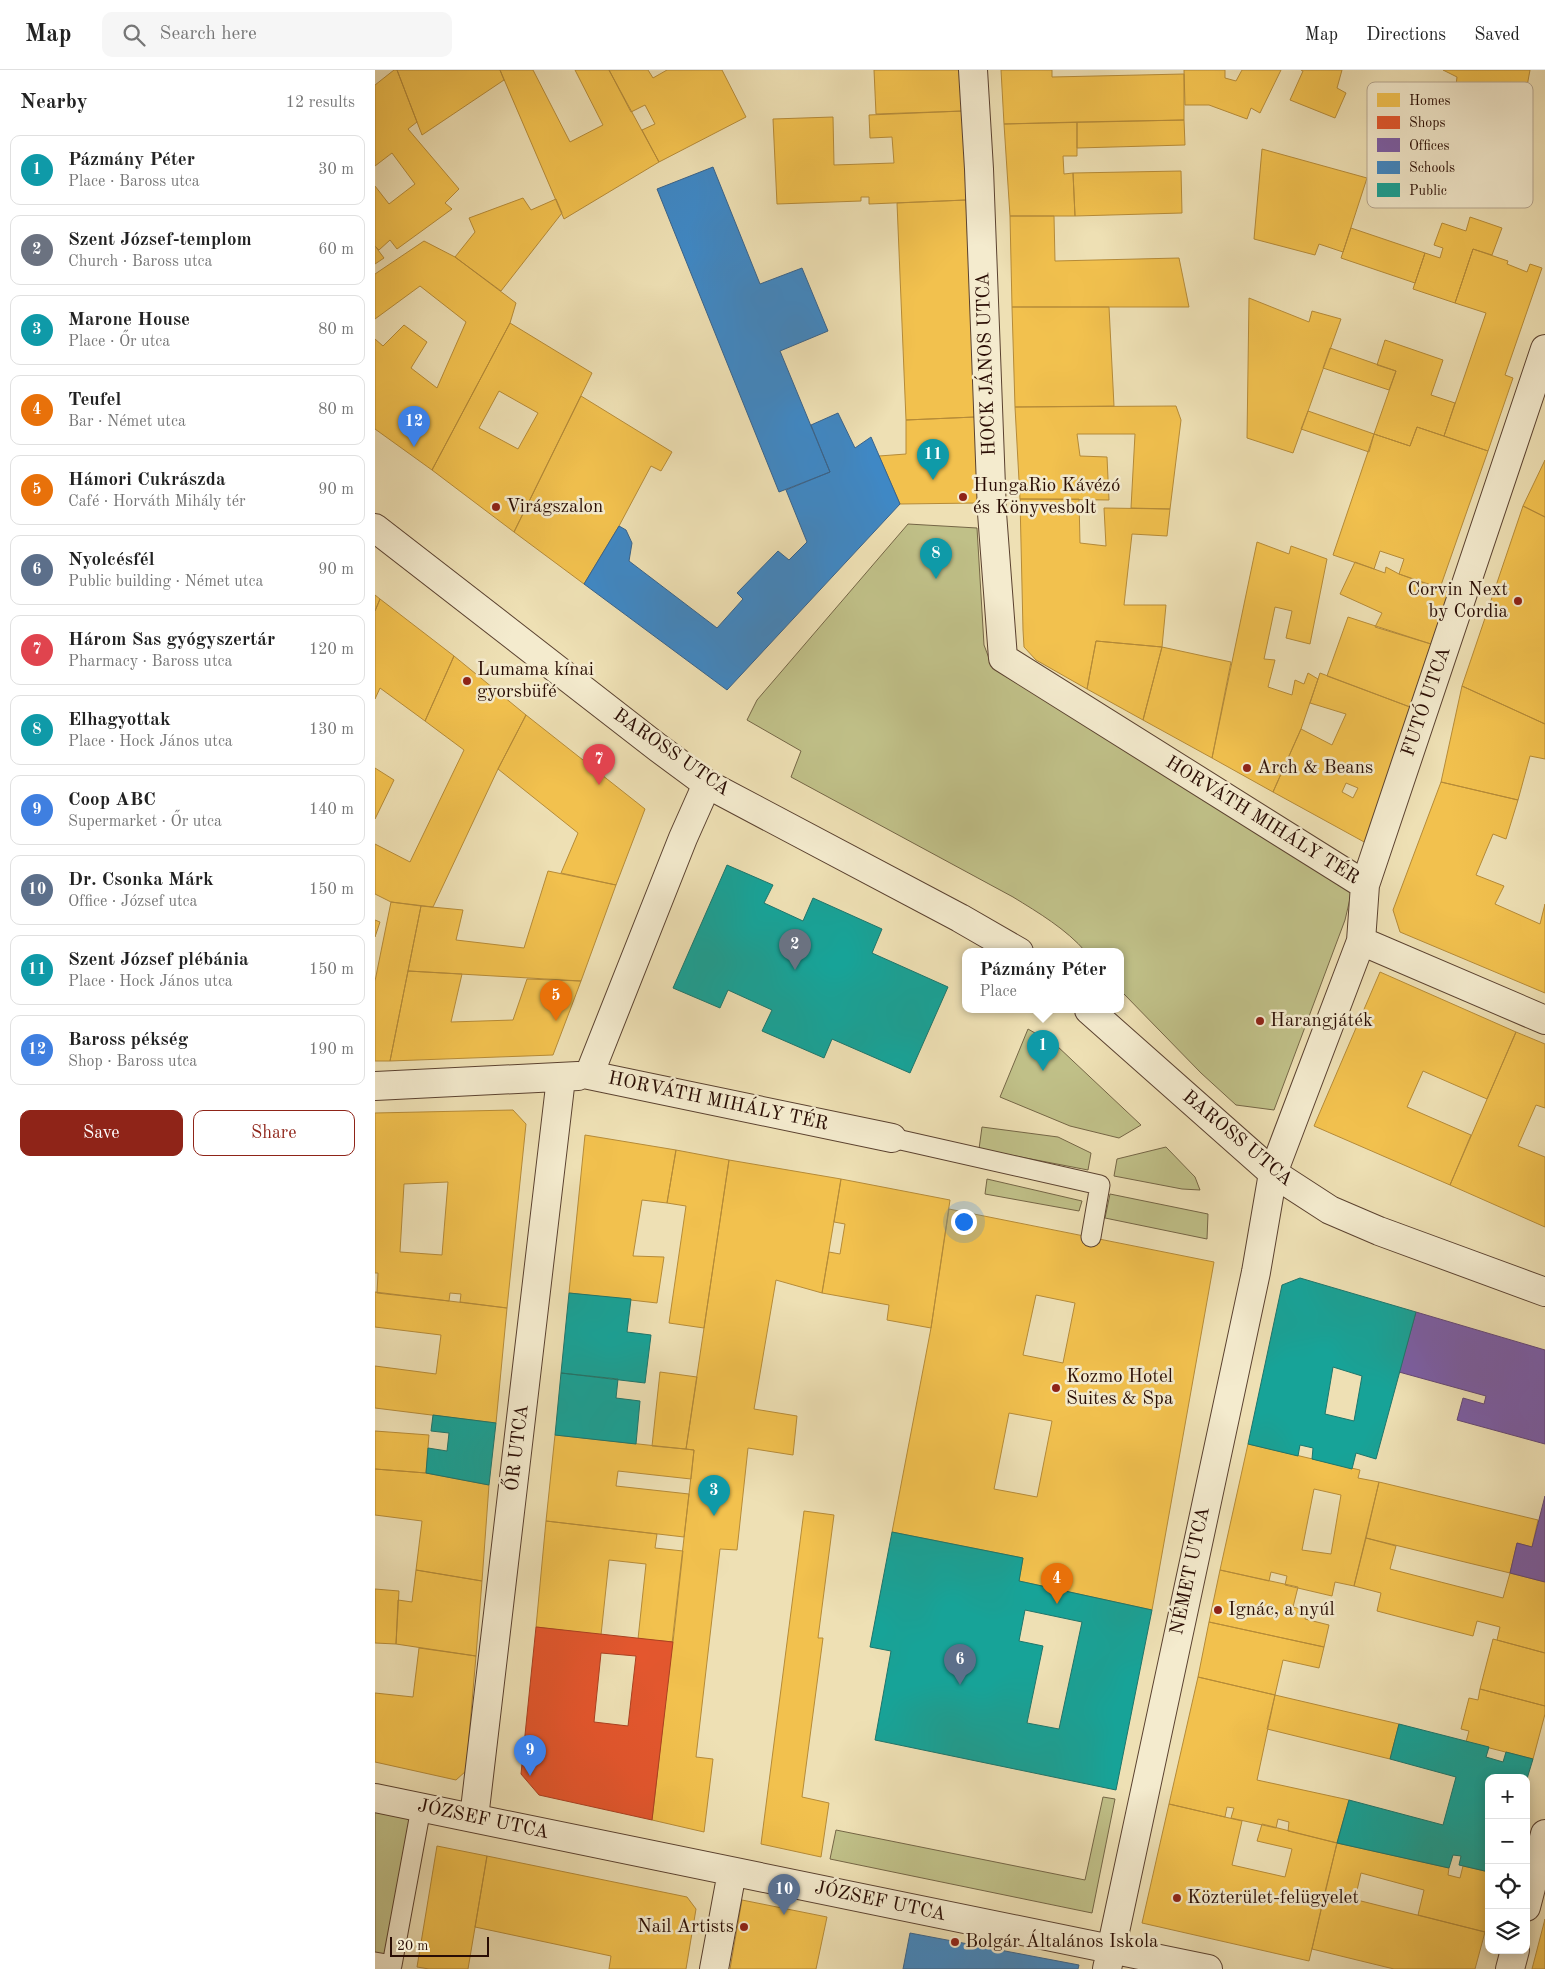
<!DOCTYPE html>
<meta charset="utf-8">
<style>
body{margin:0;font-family:"Old Standard TT",serif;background:#f6f6f6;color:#222}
.controls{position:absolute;right:15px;bottom:15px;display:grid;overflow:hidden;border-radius:10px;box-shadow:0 2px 12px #0003}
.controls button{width:45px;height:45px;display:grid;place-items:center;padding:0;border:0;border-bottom:1px solid #e0e0e0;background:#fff;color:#222;font:25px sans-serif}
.scale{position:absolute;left:15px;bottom:12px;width:99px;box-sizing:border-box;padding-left:5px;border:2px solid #2a0d04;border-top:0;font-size:14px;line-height:18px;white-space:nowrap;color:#2a0d04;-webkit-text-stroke:4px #f4ebce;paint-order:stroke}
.you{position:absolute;left:588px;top:1151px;width:18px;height:18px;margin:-12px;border:4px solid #fff;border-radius:50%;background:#1a73e8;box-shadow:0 0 0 8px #1a73e833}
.badge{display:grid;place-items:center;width:32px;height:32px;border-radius:50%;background:#8f2418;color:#fff;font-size:16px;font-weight:700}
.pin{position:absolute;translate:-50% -41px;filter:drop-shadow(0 1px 2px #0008)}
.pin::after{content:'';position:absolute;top:26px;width:18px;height:15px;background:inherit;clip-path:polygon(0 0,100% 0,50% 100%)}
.popup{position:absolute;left:587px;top:878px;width:162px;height:65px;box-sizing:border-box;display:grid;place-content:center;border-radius:10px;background:#fff;filter:drop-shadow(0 1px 4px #0005);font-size:16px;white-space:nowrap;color:#767676}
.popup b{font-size:19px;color:#222}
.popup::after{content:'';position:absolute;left:50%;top:100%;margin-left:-10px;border:10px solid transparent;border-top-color:#fff}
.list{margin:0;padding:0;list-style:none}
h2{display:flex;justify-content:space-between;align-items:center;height:65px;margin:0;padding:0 20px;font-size:21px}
h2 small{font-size:16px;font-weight:400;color:#767676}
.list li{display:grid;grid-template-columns:32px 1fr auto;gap:15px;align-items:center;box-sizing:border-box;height:70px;margin:0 10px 10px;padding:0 10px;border:1px solid #e0e0e0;border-radius:10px}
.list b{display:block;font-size:19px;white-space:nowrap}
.list p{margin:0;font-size:16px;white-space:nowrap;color:#767676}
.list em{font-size:16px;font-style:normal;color:#767676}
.actions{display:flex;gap:10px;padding:15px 20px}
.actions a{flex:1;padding:11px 0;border:1px solid #8f2418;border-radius:10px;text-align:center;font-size:18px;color:#8f2418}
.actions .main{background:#8f2418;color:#fff}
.icon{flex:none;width:28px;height:28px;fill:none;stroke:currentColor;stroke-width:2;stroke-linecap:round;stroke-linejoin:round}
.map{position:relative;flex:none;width:1170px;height:1899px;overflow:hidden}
header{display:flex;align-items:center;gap:30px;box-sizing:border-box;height:70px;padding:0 25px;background:#fff;border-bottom:1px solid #e0e0e0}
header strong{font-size:24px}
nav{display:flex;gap:28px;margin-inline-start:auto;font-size:18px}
.search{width:350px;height:45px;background:#f6f6f6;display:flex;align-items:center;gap:12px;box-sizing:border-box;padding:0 18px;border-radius:10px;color:#767676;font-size:19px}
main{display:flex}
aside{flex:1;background:#fff}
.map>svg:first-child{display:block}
.green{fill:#c0c088;stroke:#756646}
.homes{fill:#f2c14e;stroke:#b68b38;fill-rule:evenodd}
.shops{fill:#e4572e;stroke:#ac4121;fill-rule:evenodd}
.offices{fill:#7b5ea7;stroke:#634676}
.schools{fill:#3f88c5;stroke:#39638b}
.public{fill:#17a398;stroke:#1d766c;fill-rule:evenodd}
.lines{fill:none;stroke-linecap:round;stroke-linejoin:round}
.service-casing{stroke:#5b4230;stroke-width:21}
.minor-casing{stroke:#5b4230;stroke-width:30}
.tertiary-casing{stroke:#5b4230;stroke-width:30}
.service{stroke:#f4ebce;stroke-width:19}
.minor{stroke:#f4ebce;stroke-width:28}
.tertiary{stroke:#f4ebce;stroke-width:28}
.poi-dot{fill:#8f2418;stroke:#f4ebce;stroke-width:2}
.labels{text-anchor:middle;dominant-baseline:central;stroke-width:5;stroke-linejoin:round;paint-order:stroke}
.street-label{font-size:19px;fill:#2a0d04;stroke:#f4ebce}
.poi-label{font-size:19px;fill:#2a0d04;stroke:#f4ebce;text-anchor:start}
.key{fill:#f4ebce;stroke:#b7a891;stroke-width:1}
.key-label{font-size:14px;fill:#2a0d04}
</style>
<header>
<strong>Map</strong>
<div class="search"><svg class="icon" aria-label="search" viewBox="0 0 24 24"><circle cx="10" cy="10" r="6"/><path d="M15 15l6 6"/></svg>Search here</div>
<nav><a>Map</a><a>Directions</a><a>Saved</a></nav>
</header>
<main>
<aside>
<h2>Nearby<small>12 results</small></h2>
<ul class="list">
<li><span class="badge" style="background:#0f9aa8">1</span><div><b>Pázmány Péter</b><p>Place · Baross utca</p></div><em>30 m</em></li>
<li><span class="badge" style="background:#6b7280">2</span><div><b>Szent József-templom</b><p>Church · Baross utca</p></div><em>60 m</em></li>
<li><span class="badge" style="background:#0f9aa8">3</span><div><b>Marone House</b><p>Place · Őr utca</p></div><em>80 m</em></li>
<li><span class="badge" style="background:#e8710a">4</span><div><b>Teufel</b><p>Bar · Német utca</p></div><em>80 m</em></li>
<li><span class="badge" style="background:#e8710a">5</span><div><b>Hámori Cukrászda</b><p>Café · Horváth Mihály tér</p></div><em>90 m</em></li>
<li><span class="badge" style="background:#5c6f8a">6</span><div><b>Nyolcésfél</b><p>Public building · Német utca</p></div><em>90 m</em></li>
<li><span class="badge" style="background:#e0444e">7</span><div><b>Három Sas gyógyszertár</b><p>Pharmacy · Baross utca</p></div><em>120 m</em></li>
<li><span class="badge" style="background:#0f9aa8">8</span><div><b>Elhagyottak</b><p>Place · Hock János utca</p></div><em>130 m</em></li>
<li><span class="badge" style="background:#3f7fe0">9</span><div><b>Coop ABC</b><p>Supermarket · Őr utca</p></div><em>140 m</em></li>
<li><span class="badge" style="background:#5c6f8a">10</span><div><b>Dr. Csonka Márk</b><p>Office · József utca</p></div><em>150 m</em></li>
<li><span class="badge" style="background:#0f9aa8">11</span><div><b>Szent József plébánia</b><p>Place · Hock János utca</p></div><em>150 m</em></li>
<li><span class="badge" style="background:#3f7fe0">12</span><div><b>Baross pékség</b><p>Shop · Baross utca</p></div><em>190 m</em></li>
</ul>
<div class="actions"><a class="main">Save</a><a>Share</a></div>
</aside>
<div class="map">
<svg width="1170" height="1899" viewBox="0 0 1170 1899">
<rect width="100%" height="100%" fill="#eee0b4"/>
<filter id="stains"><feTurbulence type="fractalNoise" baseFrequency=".004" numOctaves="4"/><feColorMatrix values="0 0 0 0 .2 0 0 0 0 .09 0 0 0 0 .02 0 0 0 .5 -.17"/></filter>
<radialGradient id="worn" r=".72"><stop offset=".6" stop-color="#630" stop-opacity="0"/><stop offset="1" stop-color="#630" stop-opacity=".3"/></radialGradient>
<path class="green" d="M533,454L602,458L609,575L615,591L627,604L978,816L970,850L899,1040L861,1035L826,1003L748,923L746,920V882H711C691,859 664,843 638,827L416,707L426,681L372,650L382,630Z
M653,959L681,975L766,1055L744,1068L695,1056L625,1027Z
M607,1057L683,1067L716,1083L713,1100L604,1079Z
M791,1077L820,1107L825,1120L807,1119L739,1106L742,1089Z
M612,1109L707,1131L704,1141L610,1124Z
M735,1124L833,1144L832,1169L730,1148Z
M728,1727L740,1729L717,1843L455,1789L461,1760L710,1810Z
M0,1728L46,1738L17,1895L0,1892Z"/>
<path class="homes" d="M19,0H22L42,52L33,59L84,119L70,133L77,139L22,179L15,170L4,180L0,176V116L14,134L40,114L17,83L0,96V15Z
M22,0H125L129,10L47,65Z
M125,0H158L195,72L228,55L200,0H234L284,92L189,149Z
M234,0H273L278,8L292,0H347L371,47L284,92L267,60L280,54L270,35L256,42Z
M499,0H586L588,41L501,44Z
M626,0H677V7L809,4V50L629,54Z
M809,0H850V8L861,11L867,0H906L885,43L876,38L872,49L834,35H810Z
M926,0H967L962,18L971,23L960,48L915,30L928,1Z
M1068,0H1155L1132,125L1073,107L1074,73L1063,71L1067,42L1078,43L1082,7Z
M588,41L591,130L494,134V127H486V131L402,134L398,49L458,47L459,95L519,93L517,67L495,68L494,45Z
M809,50L810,75L702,78V52Z
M702,52V86H688L689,104L698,103L700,146H635L629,54Z
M887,79L992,108L968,182L944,174L940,185L879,169Z
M806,101L807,143L700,146L698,103Z
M148,128L156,140L181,129L187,143L126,221L80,187L100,162L94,148Z
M591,130L600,347L531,350L522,133Z
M635,146H679L680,191L804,188L814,237H637Z
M1095,147L1127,158L1117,185L1098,179L1080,233L1038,219L1050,183L1065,188L1068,178L1059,175L1067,153L1091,161Z
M976,158L1050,183L1040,213L966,188Z
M49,171L80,187L141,233L135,253L57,400L0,359V269L8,276L29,255L52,272L36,298L62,318L91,252L45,216L0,249V204Z
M0,176L9,188L0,194Z
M1098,179L1133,191L1132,194L1152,202L1155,194L1167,198L1130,305L1138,308L1113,381L1069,366L1111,243L1080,233Z
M874,228L934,252L937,241L966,249L918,383L872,368Z
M637,237H734L739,336L640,337Z
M135,253L217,303L139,462L57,400ZM124,321L163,343L143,379L104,358Z
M1010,270L1068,290L1056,325L1080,333L1069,366L1042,357L1035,376L999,364L1021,301L1002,295Z
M955,278L1021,301L1014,320L948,298Z
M206,326L297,382L286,401L276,396L244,456L209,514L139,462Z
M801,336L806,350L795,439L756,438L760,364H702L705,386L732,387L734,430L645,429L640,337Z
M933,341L999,364L994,382L926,359Z
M600,347L603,433L525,434L504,386L531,384V350Z
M1042,357L1113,381L1065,518L1024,504L1029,489L1005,481L999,499L958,485L999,364L1035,376Z
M1170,390V447L1148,436Z
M645,429H704L705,473L731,476L729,438L795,439L792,466L757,464L749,535H791L787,577L721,571L712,619L661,590L649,577L648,560Z
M1148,436L1170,447V654L1087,616Z
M882,472L914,484L916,476L952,489L935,574L911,568L917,541L900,537L889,589L900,590L893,617L917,625L920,610L929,614L933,603L943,609L926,659L898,722L837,688Z
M980,492L1010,503L1011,497L1024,504L1074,522L1056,574L1000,557L1007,543L965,524Z
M0,525L5,529L0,541Z
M5,529L79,586L50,651L5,618L0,629V541Z
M973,547L1056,574L1035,637L952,606Z
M721,571L787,577L768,650L712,619Z
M787,577L856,592L837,688L768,650Z
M79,586L151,645L123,699L58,837L16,832L0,824V774L35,792L89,680L50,651Z
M945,603L1035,637L991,773L898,722L926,659L957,675L971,644L935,633ZM971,713L983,718L978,728L967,722Z
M1087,616L1170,654V689L1155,686L1143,730L1066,712Z
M151,645L270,739L241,815L186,803L203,763L123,699Z
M0,698L19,710L0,749Z
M1066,712L1143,730L1131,769L1118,764L1101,805L1129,816L1120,834L1165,854L1170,834V923L1025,862L1018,840Z
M173,801L241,815L206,911L33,901L46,836L88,840L81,870L149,878Z
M16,832L46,836L15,991H0V911Z
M0,850L5,852L0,867Z
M33,901L87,904L76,952L138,950L152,909L206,911L178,985L15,991Z
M1005,902L1141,962L1112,1029L1048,1001L1032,1037L1096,1065L1075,1115L939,1056Z
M1141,962L1170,974V1038L1161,1035L1143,1076L1170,1087V1157L1075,1115Z
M138,1040L151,1054L132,1238L85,1232L86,1224L75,1223L74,1231L2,1223L3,1203H0V1043ZM73,1112L67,1185L25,1182L29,1114Z
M210,1065L301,1080L292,1133L267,1130L258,1186L289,1187L282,1233L194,1223Z
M301,1080L354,1090L329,1258L294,1253L311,1136L292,1133Z
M354,1090L466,1109L447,1223L401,1210L379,1339L422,1346L418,1385L373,1378L362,1480L345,1479L321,1687L338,1689L329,1762L277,1750L319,1380L311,1379Z
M466,1109L575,1130L556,1258L512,1250L514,1235L447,1223L454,1182L465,1184L470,1154L459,1152Z
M574,1139L839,1192L777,1540L644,1511L648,1488L517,1462L556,1258ZM661,1225L700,1233L688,1293L648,1285ZM634,1343L677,1351L662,1427L619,1419Z
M0,1222L132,1238L121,1353L0,1338V1296L61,1304L66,1265L0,1257Z
M285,1302L322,1307L311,1379L277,1376Z
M0,1361L54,1365L51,1403L0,1399Z
M180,1365L319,1380L316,1409L243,1401L241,1416L314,1424L309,1467L171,1451Z
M873,1374L985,1400L983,1408L1004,1412L979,1516L960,1512L957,1526L910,1515L912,1506L896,1502L894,1511L845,1500ZM939,1419L966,1425L956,1484L927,1480Z
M0,1399L51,1403L114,1415L107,1511L41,1500L47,1451L0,1445Z
M1004,1412L1163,1450L1157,1477L1142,1473L1135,1503L991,1468Z
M429,1441L459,1445L443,1568H448L427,1727L454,1733L446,1787L386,1774Z
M171,1451L282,1464L280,1478L308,1481L298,1572L263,1569L271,1494L234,1490L226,1565L161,1557Z
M991,1468L1021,1476L1015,1499L1128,1528L1135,1503L1170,1512V1583L1122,1570L1125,1557L1102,1551L1098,1566L1002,1541L1006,1523L979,1516Z
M41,1500L107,1511L101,1586L21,1574L23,1530L37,1532Z
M845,1500L923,1517L918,1537L932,1541L930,1549L954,1555L949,1577L834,1552Z
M0,1519L24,1521L21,1574L0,1573Z
M834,1552L949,1577L944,1598L908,1590L900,1625L823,1607Z
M1118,1569L1170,1583V1636L1105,1619Z
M44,1578L101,1586L91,1701L81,1710L0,1692V1623L38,1627Z
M823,1607L900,1625L882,1710L974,1730L962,1773L913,1761L914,1752L903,1749L901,1758L856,1748L859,1738L852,1737L850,1747L794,1734Z
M1105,1619L1170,1636V1644L1158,1689L1091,1672L1094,1661L1086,1659L1094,1628L1103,1630Z
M900,1625L1024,1654L1015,1689L892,1659Z
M794,1734L867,1751L857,1795L910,1807L917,1779L882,1771L887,1754L962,1773L934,1891L767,1853Z
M962,1773L1074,1798L1073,1805L1085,1808L1088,1796L1114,1802V1848L1110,1862L1043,1845L1049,1820L986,1803L980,1829L950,1822Z
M62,1776L112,1786L93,1899H54L42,1897Z
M112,1786L312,1827L321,1839L311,1899H234L236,1886L100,1857Z
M950,1822L1110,1862L1100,1899H1019L937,1879Z
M367,1830L452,1847L441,1899H355Z
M1170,1849V1899H1157Z"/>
<path class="shops" d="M161,1557L298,1572L277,1750L164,1725L146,1704ZM226,1583L261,1586L253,1656L219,1652Z"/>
<path class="offices" d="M1041,1242L1170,1280V1374L1082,1350L1088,1328L1109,1334L1111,1326L1024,1302Z
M1170,1426V1512L1135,1503L1142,1473L1157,1477Z"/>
<path class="schools" d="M338,97L385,214L427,198L453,261L405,281L455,402L404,422L282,119Z
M463,343L480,378L496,367L525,434L352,620L209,514L244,456L251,460L257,473L254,491L342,558L368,529L362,523L403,481L414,490L432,472L411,420L455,402L436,355Z
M535,1863L704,1895L703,1899H528Z"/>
<path class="public" d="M352,795L398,815L389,833L428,851L438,828L507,859L497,883L573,917L535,1003L457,969L449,988L387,961L397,940L353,920L345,938L298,918Z
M925,1208L1041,1242L1001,1389L981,1383L977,1399L937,1389L938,1378L925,1375L923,1386L873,1374L907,1215ZM958,1297L987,1306L979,1351L950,1344Z
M194,1223L256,1229L252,1262L276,1265L270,1313L186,1303Z
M186,1303L243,1309L241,1328L265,1331L261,1374L180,1365Z
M58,1345L121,1353L114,1415L51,1403L53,1378L72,1381L74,1363L56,1361Z
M517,1462L648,1488L644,1511L777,1540L741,1720L500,1670L516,1581L495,1577ZM650,1540L707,1552L684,1659L652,1653L668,1576L644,1571Z
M1024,1654L1114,1677L1111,1687L1128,1692L1131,1682L1158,1689L1151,1712V1708H1114V1802L1084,1795L1086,1786L1078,1785L1074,1798L962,1773L974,1730L1068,1755L1081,1707L1015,1689Z"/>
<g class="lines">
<defs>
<path id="service" d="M517,1068L725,1115L716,1167
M0,1892L17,1895L46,1738"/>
<path id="minor" d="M598,0L604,99L617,443L628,588L990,815
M332,714L308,768L214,1005L517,1068
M986,871L1170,950
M0,1016L203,1006
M0,1728L833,1899
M99,1748L186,1008
M1151,1837L1170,1764
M339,1899L357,1802
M732,1899L881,1202L898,1103L986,871L990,815L1170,279
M1135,1899L1140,1880"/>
<path id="tertiary" d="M0,458L282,677L332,714L585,848L644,882
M714,940L898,1103L955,1140L1004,1161L1170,1222"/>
</defs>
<use href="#service" class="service-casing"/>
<use href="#minor" class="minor-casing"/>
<use href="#tertiary" class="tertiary-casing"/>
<use href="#service" class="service"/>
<use href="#minor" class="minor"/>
<use href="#tertiary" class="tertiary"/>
</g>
<g class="poi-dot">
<circle cx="588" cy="427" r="5"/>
<circle cx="121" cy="437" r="5"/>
<circle cx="1143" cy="531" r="5"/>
<circle cx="92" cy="611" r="5"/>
<circle cx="872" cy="698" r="5"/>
<circle cx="885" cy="951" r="5"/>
<circle cx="681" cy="1318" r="5"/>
<circle cx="843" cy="1540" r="5"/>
<circle cx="802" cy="1828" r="5"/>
<circle cx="369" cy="1857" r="5"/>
<circle cx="580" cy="1872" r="5"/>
</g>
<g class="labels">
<g class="street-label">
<text transform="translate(612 294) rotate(-92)">HOCK JÁNOS UTCA</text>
<text transform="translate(1052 632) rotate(-71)">FUTÓ UTCA</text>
<text transform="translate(296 683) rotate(35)">BAROSS UTCA</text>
<text transform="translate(887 751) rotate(32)">HORVÁTH MIHÁLY TÉR</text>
<text transform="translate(343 1032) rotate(12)">HORVÁTH MIHÁLY TÉR</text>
<text transform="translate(862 1069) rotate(40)">BAROSS UTCA</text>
<text transform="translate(143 1378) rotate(-83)">ŐR UTCA</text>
<text transform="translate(816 1501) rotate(-78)">NÉMET UTCA</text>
<text transform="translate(108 1750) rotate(12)">JÓZSEF UTCA</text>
<text transform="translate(505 1832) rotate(12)">JÓZSEF UTCA</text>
</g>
<g class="poi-label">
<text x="598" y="416">HungaRio Kávézó<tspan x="598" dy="22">és Könyvesbolt</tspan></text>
<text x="131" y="437">Virágszalon</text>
<text x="1133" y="520" text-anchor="end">Corvin Next<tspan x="1133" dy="22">by Cordia</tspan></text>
<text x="102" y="600">Lumama kínai<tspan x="102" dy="22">gyorsbüfé</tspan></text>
<text x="882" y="698">Arch &amp; Beans</text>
<text x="895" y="951">Harangjáték</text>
<text x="691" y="1307">Kozmo Hotel<tspan x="691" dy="22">Suites &amp; Spa</tspan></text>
<text x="853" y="1540">Ignác, a nyúl</text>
<text x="812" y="1828">Közterület-felügyelet</text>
<text x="359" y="1857" text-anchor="end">Nail Artists</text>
<text x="590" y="1872">Bolgár Általános Iskola</text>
</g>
</g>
<rect x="992" y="12" width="166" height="126" rx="8" class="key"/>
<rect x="1002" y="23" width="23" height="14" fill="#f2c14e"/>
<rect x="1002" y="46" width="23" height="13" fill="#e4572e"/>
<rect x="1002" y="68" width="23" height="14" fill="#7b5ea7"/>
<rect x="1002" y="91" width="23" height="13" fill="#3f88c5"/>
<rect x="1002" y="113" width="23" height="14" fill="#17a398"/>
<g class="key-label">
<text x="1034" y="35">Homes</text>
<text x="1034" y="57">Shops</text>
<text x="1034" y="80">Offices</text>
<text x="1034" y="102">Schools</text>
<text x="1034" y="125">Public</text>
</g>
<rect width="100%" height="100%" filter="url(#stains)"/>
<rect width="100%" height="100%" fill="url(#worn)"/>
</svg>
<div class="controls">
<button>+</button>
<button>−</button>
<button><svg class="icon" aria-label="locate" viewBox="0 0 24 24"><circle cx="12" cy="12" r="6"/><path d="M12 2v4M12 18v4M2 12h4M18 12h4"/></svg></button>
<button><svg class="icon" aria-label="layers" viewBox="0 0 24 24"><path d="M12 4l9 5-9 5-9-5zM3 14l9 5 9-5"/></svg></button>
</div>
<div class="scale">20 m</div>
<div class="you"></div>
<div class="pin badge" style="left:668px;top:1001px;background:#0f9aa8">1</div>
<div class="popup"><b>Pázmány Péter</b>Place</div>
<div class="pin badge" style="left:420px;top:900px;background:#6b7280">2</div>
<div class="pin badge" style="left:339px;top:1446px;background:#0f9aa8">3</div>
<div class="pin badge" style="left:682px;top:1534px;background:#e8710a">4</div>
<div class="pin badge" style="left:181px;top:951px;background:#e8710a">5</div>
<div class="pin badge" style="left:585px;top:1615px;background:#5c6f8a">6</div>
<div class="pin badge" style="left:224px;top:715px;background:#e0444e">7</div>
<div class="pin badge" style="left:561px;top:509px;background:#0f9aa8">8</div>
<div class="pin badge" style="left:155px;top:1706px;background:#3f7fe0">9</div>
<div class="pin badge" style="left:409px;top:1845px;background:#5c6f8a">10</div>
<div class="pin badge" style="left:558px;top:410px;background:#0f9aa8">11</div>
<div class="pin badge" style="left:39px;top:377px;background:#3f7fe0">12</div>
</div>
</main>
